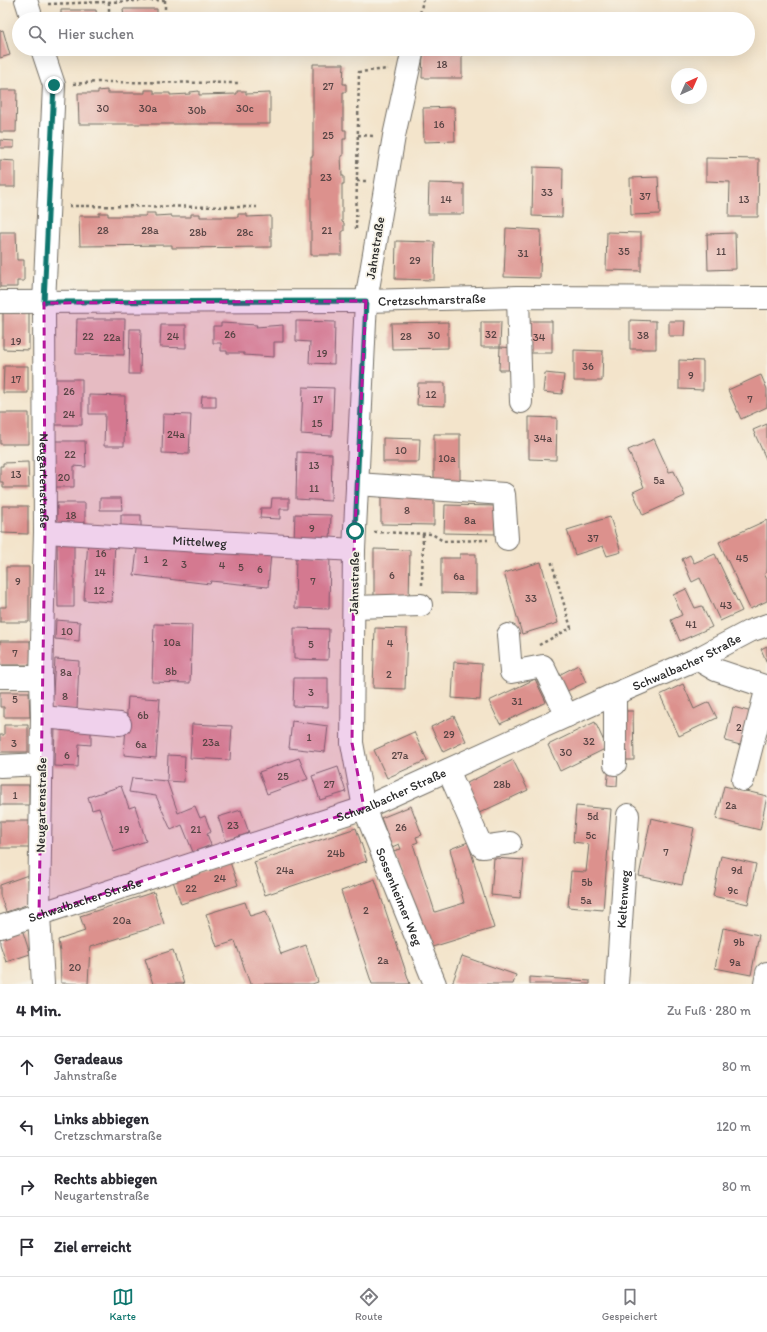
<!DOCTYPE html>
<html lang="de">
<meta charset="utf-8">
<style>
body{margin:0;font-family:Itim,sans-serif;background:#f7f7f7;color:#2b2b33}
.compass{position:absolute;left:671px;top:68px;width:36px;height:36px;border-radius:50%;background:#fff;box-shadow:0 4px 16px #0002;rotate:45deg}
.stop{position:absolute;width:12px;height:12px;margin:-9px;border:3px solid #0f766e;border-radius:50%;background:#fff}
.stop.end{background:#0f766e;border-color:#fff;box-shadow:0 1px 4px #0008}
.list{margin:0;padding:0;list-style:none}
h2{display:flex;justify-content:space-between;align-items:center;height:52px;margin:0;padding:0 16px;font-size:17px}
h2 small{font-size:13px;font-weight:400;color:#7c7c81}
.list li{display:grid;grid-template-columns:26px 1fr auto;gap:12px;align-items:center;box-sizing:border-box;height:60px;padding:0 16px;border-top:1px solid #e1e1e2}
.list b{display:block;font-size:15px;white-space:nowrap}
.list p{margin:0;font-size:13px;white-space:nowrap;color:#7c7c81}
.list em{font-size:13px;font-style:normal;color:#7c7c81}
.icon{flex:none;width:22px;height:22px;fill:none;stroke:currentColor;stroke-width:2;stroke-linecap:round;stroke-linejoin:round}
.map{position:relative;flex:none;width:767px;height:984px;overflow:hidden}
.search{position:absolute;background:#fff;box-shadow:0 4px 16px #0002;left:12px;right:12px;top:12px;height:44px;display:flex;align-items:center;gap:10px;box-sizing:border-box;padding:0 14px;border-radius:22px;color:#7c7c81;font-size:15px}
.sheet{height:292px;background:#fff}
nav{display:flex;justify-content:space-around;align-items:center;box-sizing:border-box;height:56px;border-top:1px solid #e1e1e2;background:#fff;font-size:11px;color:#7c7c81}
nav a{display:grid;justify-items:center;gap:2px}
nav .on{color:#0f766e}
.map>svg:first-child{display:block}
.building{fill:#dc918d}
.lines{fill:none;stroke-linecap:round;stroke-linejoin:round}
.minor-casing{stroke:#716c63;stroke-width:24}
.path{stroke:#716c63;stroke-width:2.5;stroke-dasharray:3 3;stroke-linecap:butt}
.minor{stroke:#fff;stroke-width:22}
.route{stroke:#0f766e;stroke-width:5}
.marked{fill:#b5179e;fill-opacity:0.2;stroke:#b5179e;stroke-width:3;stroke-dasharray:8 5;stroke-linejoin:round}
.labels{text-anchor:middle;dominant-baseline:central;stroke-width:3.5;stroke-linejoin:round;paint-order:stroke}
.number-label{font-size:11px;fill:#574444}
.street-label{font-size:13px;fill:#2b2b2b;stroke:#f7f3e8}
</style>
<div class="map">
<svg width="767" height="984" viewBox="0 0 767 984">
<rect width="100%" height="100%" fill="#f7f3e8"/>
<filter id="ink" filterUnits="userSpaceOnUse"><feTurbulence type="fractalNoise" baseFrequency=".025" numOctaves="2"/><feDisplacementMap in="SourceGraphic" scale="8" xChannelSelector="R" yChannelSelector="G"/><feConvolveMatrix kernelMatrix="1 2 1 2 8 2 1 2 1" color-interpolation-filters="sRGB"/></filter>
<filter id="wash" filterUnits="userSpaceOnUse"><feTurbulence type="fractalNoise" baseFrequency=".012" numOctaves="4" result="noise"/><feDisplacementMap in="SourceGraphic" scale="16" xChannelSelector="R" yChannelSelector="G"/><feGaussianBlur stdDeviation="0.9" result="paint"/><feColorMatrix in="noise" values="0 0 0 0 0 0 0 0 0 0 0 0 0 0 0 0 0 1.4 0 .05"/><feComposite in="paint" operator="in"/></filter>
<g filter="url(#wash)">
<rect width="100%" height="100%" fill="#f3e4cb"/>
<g id="blocks">
<path class="building" d="M123,9H157V19H124Z
M61,10H96L97,19H61Z
M3,30L10,55L0,58V31Z
M423,51H462V78H422Z
M313,64H344L343,84H346V92H343V130H346V139H343V156H341L342,176H344V184H342V222L344,223V231H342V255H311V156H313Z
M0,90H17L16,132H0Z
M107,90V93H145V90H154V93H170V95L190,94V92L199,91V95L237,94V91H246V94L270,93V124H79L78,93H98V91Z
M454,107L455,141L424,142L423,108Z
M0,140L14,141V148H0Z
M706,158L759,159L758,217H729L730,182L706,181Z
M0,160L15,161V187H0Z
M533,167L563,168L562,217L532,216Z
M658,177L660,214L631,215L630,178Z
M429,183L464,184V214H428Z
M99,213H108V216H146V213H155V216L171,215L172,217H191V214H200V217H238V214H247V217L271,216V247L172,248V245L80,246L79,216H99Z
M506,228L541,230L540,278L504,277Z
M0,232H16L17,260H24V281H17V287H0Z
M607,232L641,233V271L606,270Z
M735,233L736,269L708,270L707,234Z
M396,241L435,242L434,280L395,279Z
M3,313H29V350L3,349Z
M77,319H125L124,355L76,354Z
M630,320L656,321V349H630Z
M296,321L335,322L334,364L309,363L310,342L296,341Z
M526,321H552V353H526Z
M669,321H685L684,336H669Z
M448,322V348L392,349L391,323Z
M481,322H501L500,347H481Z
M221,323L257,325L256,327L283,325V342H274V357L244,355V353H227V351H221V343H213V326H221Z
M161,325H186V348L160,347Z
M130,329H141L140,374H129Z
M500,347L515,348L514,370H499Z
M574,350L603,351L602,381H574Z
M679,360L703,361V390L679,389Z
M4,366H28V393H3Z
M545,373L564,375L562,394L543,392Z
M761,375L767,389V407L741,419L728,390Z
M55,379H82V425H55Z
M418,383H445V406L417,405Z
M303,387L334,388L332,436L301,434Z
M89,395L125,396L124,446H104L105,414H89Z
M202,396H216V407H201Z
M0,413H29V444H0Z
M163,414L191,415L189,454L162,453Z
M529,417L557,418L556,460L529,459Z
M767,424V461L753,430Z
M434,434H460V482L434,481Z
M383,438L420,439L419,462H383Z
M654,439L669,472L674,471L685,496L643,515L633,492L644,487L628,450Z
M54,441H85L86,467L74,466V487H55Z
M297,452L332,454L331,501L296,499Z
M28,462L29,488H3V482H0V466H3V463Z
M381,495L434,496V525L381,524Z
M100,498H121L122,510H100Z
M272,498H289V509H280V519L260,518L261,508H271Z
M57,503H85V527H57Z
M445,505L495,506V534L444,533Z
M2,506H28V534L2,533Z
M295,514L331,515L330,541L294,540Z
M121,515H141V530H121Z
M610,517L621,552L607,556L603,546L575,555L567,530Z
M767,520V572L764,574L767,579V601L750,609L719,542Z
M57,540H74V607H58Z
M88,540L115,542L112,602L84,600Z
M138,541L271,553L268,587L211,581L210,584L134,575Z
M374,549L410,550L409,601L374,600Z
M296,554L330,555L329,609L295,608Z
M460,554H476V594L441,593V558H460Z
M715,554L742,611L720,621L700,578L692,582L682,559L690,555L694,563Z
M541,562L558,623L522,634L504,573Z
M6,567H29V622H0V607H6Z
M686,589L695,608L702,606L712,627L680,641L671,620L682,615L673,595Z
M56,620L80,622L79,641L55,639Z
M154,624L192,625L190,683L152,682Z
M294,628L329,629L328,660L294,659Z
M375,628L407,629L405,689L373,688Z
M0,641H30L31,665H0Z
M767,646V663L761,649Z
M55,659L79,661L77,710L52,709Z
M454,662L482,664L480,700L452,698Z
M578,665L586,682L565,692L557,676Z
M294,678H328V707L293,706Z
M535,679L546,702L500,724L489,701Z
M683,684L694,709L709,702L717,718L679,736L660,695Z
M0,692H29L30,717H4V707H0Z
M128,697L160,699L156,758L124,755Z
M733,707L752,712L744,746L725,741Z
M622,711H633L634,760H622Z
M454,716L466,741L443,752L431,727Z
M292,721L328,726L325,752L289,748Z
M595,722L607,748L560,771L548,745Z
M192,724L232,726L230,760L190,758Z
M4,725H28V752H0V735H4Z
M55,727L91,728V745L79,744L78,767L54,766Z
M414,732L427,760L387,778L374,750Z
M168,755L185,756L184,782L167,781L178,813L195,806L200,818L205,816L211,832L207,834L211,845L193,852L182,825L171,830L156,796L129,792L132,778L167,781Z
M299,758L308,779L267,794L259,772Z
M513,760L528,790L477,814L463,785Z
M338,767L346,792L320,800L312,776Z
M609,767L618,768L617,786L607,785Z
M0,785H29V805H0Z
M121,786L129,808L135,806L146,841L114,852L99,808L92,810L88,797Z
M724,786L767,796L760,830L716,819Z
M411,806L422,835L416,837L418,842L413,844L435,912L464,903L450,849L468,842L494,928L429,948L393,851L401,849L399,844L392,847L381,818Z
M576,806L611,809L603,910L568,907L571,871L586,872L589,844L573,842Z
M241,810L249,833L226,841L218,817Z
M651,818L694,828L682,885L639,876Z
M0,821H31V848H0Z
M356,828L367,861L265,895L254,862Z
M721,856L756,864L748,904L713,896Z
M494,858L524,860L520,898L491,895Z
M230,862L238,885L181,904L173,881Z
M28,875L29,904L6,912L0,895V885Z
M375,879L410,984H372L341,891Z
M154,892L164,924L90,947L88,984L61,983L60,952L58,940L85,931L80,916Z
M245,902L250,916L266,911L281,954L306,945L318,982L312,984H250L235,941L217,947L206,914Z
M723,928L759,935L751,975L715,968Z
M22,929L30,954L6,962L0,944V936Z
M173,950L184,984H153L145,959Z
M462,956L516,975L513,984H452Z
M530,977L590,981V984H530Z"/>
</g>
</g>
<g filter="url(#ink)">
<use href="#blocks" fill-opacity="0" stroke="#716c63" stroke-width="1"/>
<g class="lines">
<defs>
<g id="minor">
<path d="M26,0L32,19"/>
<path id="s1" d="M42,49L54,85L44,303L45,532L41,677L42,717L39,915L43,984"/>
<path id="s2" d="M413,49L394,136L366,301L354,550L352,743L364,808L435,984"/>
<path d="M518,297L521,402"/>
<path id="s3" d="M0,302L366,301L518,297L767,298"/>
<path d="M357,484L504,494L507,539"/>
<path id="s4" d="M45,532L354,550"/>
<path d="M354,607L421,605"/>
<path d="M508,635L511,672L543,666L567,716"/>
<path d="M697,659L716,670L767,687"/>
<path d="M0,677H41"/>
<path d="M42,717L120,724"/>
<path d="M615,764V694"/>
<path d="M0,766L41,764"/>
<path d="M448,770L482,847L510,843"/>
<path d="M743,780L767,687"/>
<path id="s5" d="M0,927L364,808L615,694L697,659L750,631L767,625"/>
<path id="s6" d="M617,984L628,815"/>
<path d="M765,984L767,973"/>
</g>
</defs>
<use href="#minor" class="minor-casing"/>
<path class="path" d="M165,0V19
M109,2V19
M48,4L165,0
M419,19L423,0
M73,84L98,82L241,83
M358,135L375,136
M357,181H366
M69,206L257,207
M356,229L359,72L388,69
M374,532L432,534L443,541L488,540
M422,585L423,534
M539,645L571,628L551,560"/>
<use href="#minor" class="minor"/>
</g>
</g>
<g class="lines" filter="url(#ink)">
<path class="route" d="M54,85L44,302L366,301L355,531"/>
</g>
<path class="marked" d="M366,301L354,550L352,743L364,808L39,915L45,532L44,303Z"/>
<g class="labels">
<g class="number-label">
<text x="442" y="64">18</text>
<text x="328" y="86">27</text>
<text x="103" y="108">30</text>
<text x="148" y="108">30a</text>
<text x="245" y="108">30c</text>
<text x="197" y="110">30b</text>
<text x="439" y="124">16</text>
<text x="328" y="135">25</text>
<text x="326" y="177">23</text>
<text x="547" y="192">33</text>
<text x="645" y="196">37</text>
<text x="446" y="199">14</text>
<text x="744" y="199">13</text>
<text x="103" y="230">28</text>
<text x="150" y="230">28a</text>
<text x="327" y="230">21</text>
<text x="198" y="232">28b</text>
<text x="245" y="232">28c</text>
<text x="624" y="251">35</text>
<text x="721" y="251">11</text>
<text x="523" y="253">31</text>
<text x="415" y="260">29</text>
<text x="230" y="334">26</text>
<text x="491" y="334">32</text>
<text x="434" y="335">30</text>
<text x="643" y="335">38</text>
<text x="88" y="336">22</text>
<text x="173" y="336">24</text>
<text x="406" y="336">28</text>
<text x="112" y="337">22a</text>
<text x="539" y="337">34</text>
<text x="16" y="341">19</text>
<text x="322" y="353">19</text>
<text x="588" y="366">36</text>
<text x="691" y="375">9</text>
<text x="16" y="379">17</text>
<text x="69" y="391">26</text>
<text x="431" y="394">12</text>
<text x="318" y="399">17</text>
<text x="750" y="399">7</text>
<text x="69" y="414">24</text>
<text x="317" y="423">15</text>
<text x="176" y="434">24a</text>
<text x="543" y="438">34a</text>
<text x="401" y="450">10</text>
<text x="70" y="454">22</text>
<text x="447" y="458">10a</text>
<text x="314" y="465">13</text>
<text x="16" y="474">13</text>
<text x="64" y="477">20</text>
<text x="659" y="480">5a</text>
<text x="314" y="488">11</text>
<text x="407" y="510">8</text>
<text x="71" y="515">18</text>
<text x="470" y="520">8a</text>
<text x="312" y="528">9</text>
<text x="593" y="538">37</text>
<text x="101" y="553">16</text>
<text x="742" y="558">45</text>
<text x="146" y="559">1</text>
<text x="165" y="562">2</text>
<text x="184" y="564">3</text>
<text x="222" y="565">4</text>
<text x="241" y="567">5</text>
<text x="260" y="569">6</text>
<text x="100" y="572">14</text>
<text x="392" y="575">6</text>
<text x="459" y="576">6a</text>
<text x="18" y="581">9</text>
<text x="313" y="581">7</text>
<text x="99" y="590">12</text>
<text x="531" y="598">33</text>
<text x="726" y="605">43</text>
<text x="691" y="624">41</text>
<text x="67" y="631">10</text>
<text x="172" y="642">10a</text>
<text x="390" y="643">4</text>
<text x="311" y="644">5</text>
<text x="15" y="653">7</text>
<text x="171" y="671">8b</text>
<text x="66" y="672">8a</text>
<text x="389" y="674">2</text>
<text x="311" y="692">3</text>
<text x="65" y="696">8</text>
<text x="15" y="699">5</text>
<text x="517" y="701">31</text>
<text x="143" y="715">6b</text>
<text x="739" y="727">2</text>
<text x="449" y="734">29</text>
<text x="309" y="737">1</text>
<text x="589" y="741">32</text>
<text x="211" y="742">23a</text>
<text x="14" y="743">3</text>
<text x="141" y="744">6a</text>
<text x="566" y="752">30</text>
<text x="67" y="755">6</text>
<text x="400" y="755">27a</text>
<text x="283" y="776">25</text>
<text x="329" y="784">27</text>
<text x="502" y="784">28b</text>
<text x="15" y="795">1</text>
<text x="731" y="805">2a</text>
<text x="593" y="816">5d</text>
<text x="233" y="825">23</text>
<text x="401" y="827">26</text>
<text x="124" y="829">19</text>
<text x="196" y="829">21</text>
<text x="591" y="835">5c</text>
<text x="666" y="852">7</text>
<text x="336" y="853">24b</text>
<text x="285" y="870">24a</text>
<text x="737" y="870">9d</text>
<text x="220" y="878">24</text>
<text x="587" y="882">5b</text>
<text x="191" y="888">22</text>
<text x="733" y="890">9c</text>
<text x="586" y="900">5a</text>
<text x="366" y="910">2</text>
<text x="122" y="920">20a</text>
<text x="739" y="942">9b</text>
<text x="383" y="960">2a</text>
<text x="735" y="962">9a</text>
<text x="75" y="967">20</text>
</g>
<g class="street-label">
<text transform="translate(375 248) rotate(-81)">Jahnstraße</text>
<text stroke="none"><textPath href="#s3" startOffset="432">Cretzschmarstraße</textPath></text>
<text stroke="none"><textPath href="#s1" startOffset="434">Neugartenstraße</textPath></text>
<text stroke="none"><textPath href="#s4" startOffset="155">Mittelweg</textPath></text>
<text transform="translate(354 583) rotate(-89)">Jahnstraße</text>
<text stroke="none"><textPath href="#s5" startOffset="737">Schwalbacher Straße</textPath></text>
<text stroke="none"><textPath href="#s5" startOffset="413">Schwalbacher Straße</textPath></text>
<text transform="translate(41 805) rotate(-89)">Neugartenstraße</text>
<text stroke="none"><textPath href="#s2" startOffset="860">Sossenheimer Weg</textPath></text>
<text stroke="none"><textPath href="#s5" startOffset="89">Schwalbacher Straße</textPath></text>
<text stroke="none"><textPath href="#s6" startOffset="85">Keltenweg</textPath></text>
</g>
</g>
</svg>
<svg class="compass" viewBox="-18 -18 36 36"><path d="M0-13l5 13h-10z" fill="#e53935"/><path d="M0 13l5-13h-10z" fill="#7c7c81"/></svg>
<div class="stop" style="left:355px;top:531px"></div>
<div class="stop end" style="left:54px;top:85px"></div>
<div class="search"><svg class="icon" aria-label="search" viewBox="0 0 24 24"><circle cx="10" cy="10" r="6"/><path d="M15 15l6 6"/></svg>Hier suchen</div>
</div>
<section class="sheet">
<h2>4 Min.<small>Zu Fuß · 280 m</small></h2>
<ul class="list">
<li><svg class="icon" aria-label="ahead" viewBox="0 0 24 24"><path d="M12 20V5M6 11l6-6 6 6"/></svg><div><b>Geradeaus</b><p>Jahnstraße</p></div><em>80 m</em></li>
<li><svg class="icon" aria-label="left" viewBox="0 0 24 24"><path d="M17 20v-9H6M10 6l-5 5 5 5"/></svg><div><b>Links abbiegen</b><p>Cretzschmarstraße</p></div><em>120 m</em></li>
<li><svg class="icon" aria-label="right" viewBox="0 0 24 24"><path d="M7 20v-9h11M14 6l5 5-5 5"/></svg><div><b>Rechts abbiegen</b><p>Neugartenstraße</p></div><em>80 m</em></li>
<li><svg class="icon" aria-label="arrive" viewBox="0 0 24 24"><path d="M6 21V4h12l-3 4 3 4H6"/></svg><div><b>Ziel erreicht</b></div></li>
</ul>
</section>
<nav>
<a class="on"><svg class="icon" aria-label="map" viewBox="0 0 24 24"><path d="M3 6l6-2 6 2 6-2v14l-6 2-6-2-6 2zM9 4v14M15 6v14"/></svg>Karte</a>
<a><svg class="icon" aria-label="directions" viewBox="0 0 24 24"><path d="M12 3l9 9-9 9-9-9zM9 14v-3h6M13 9l2 2-2 2"/></svg>Route</a>
<a><svg class="icon" aria-label="saved" viewBox="0 0 24 24"><path d="M7 4h10v16l-5-4-5 4z"/></svg>Gespeichert</a>
</nav>
